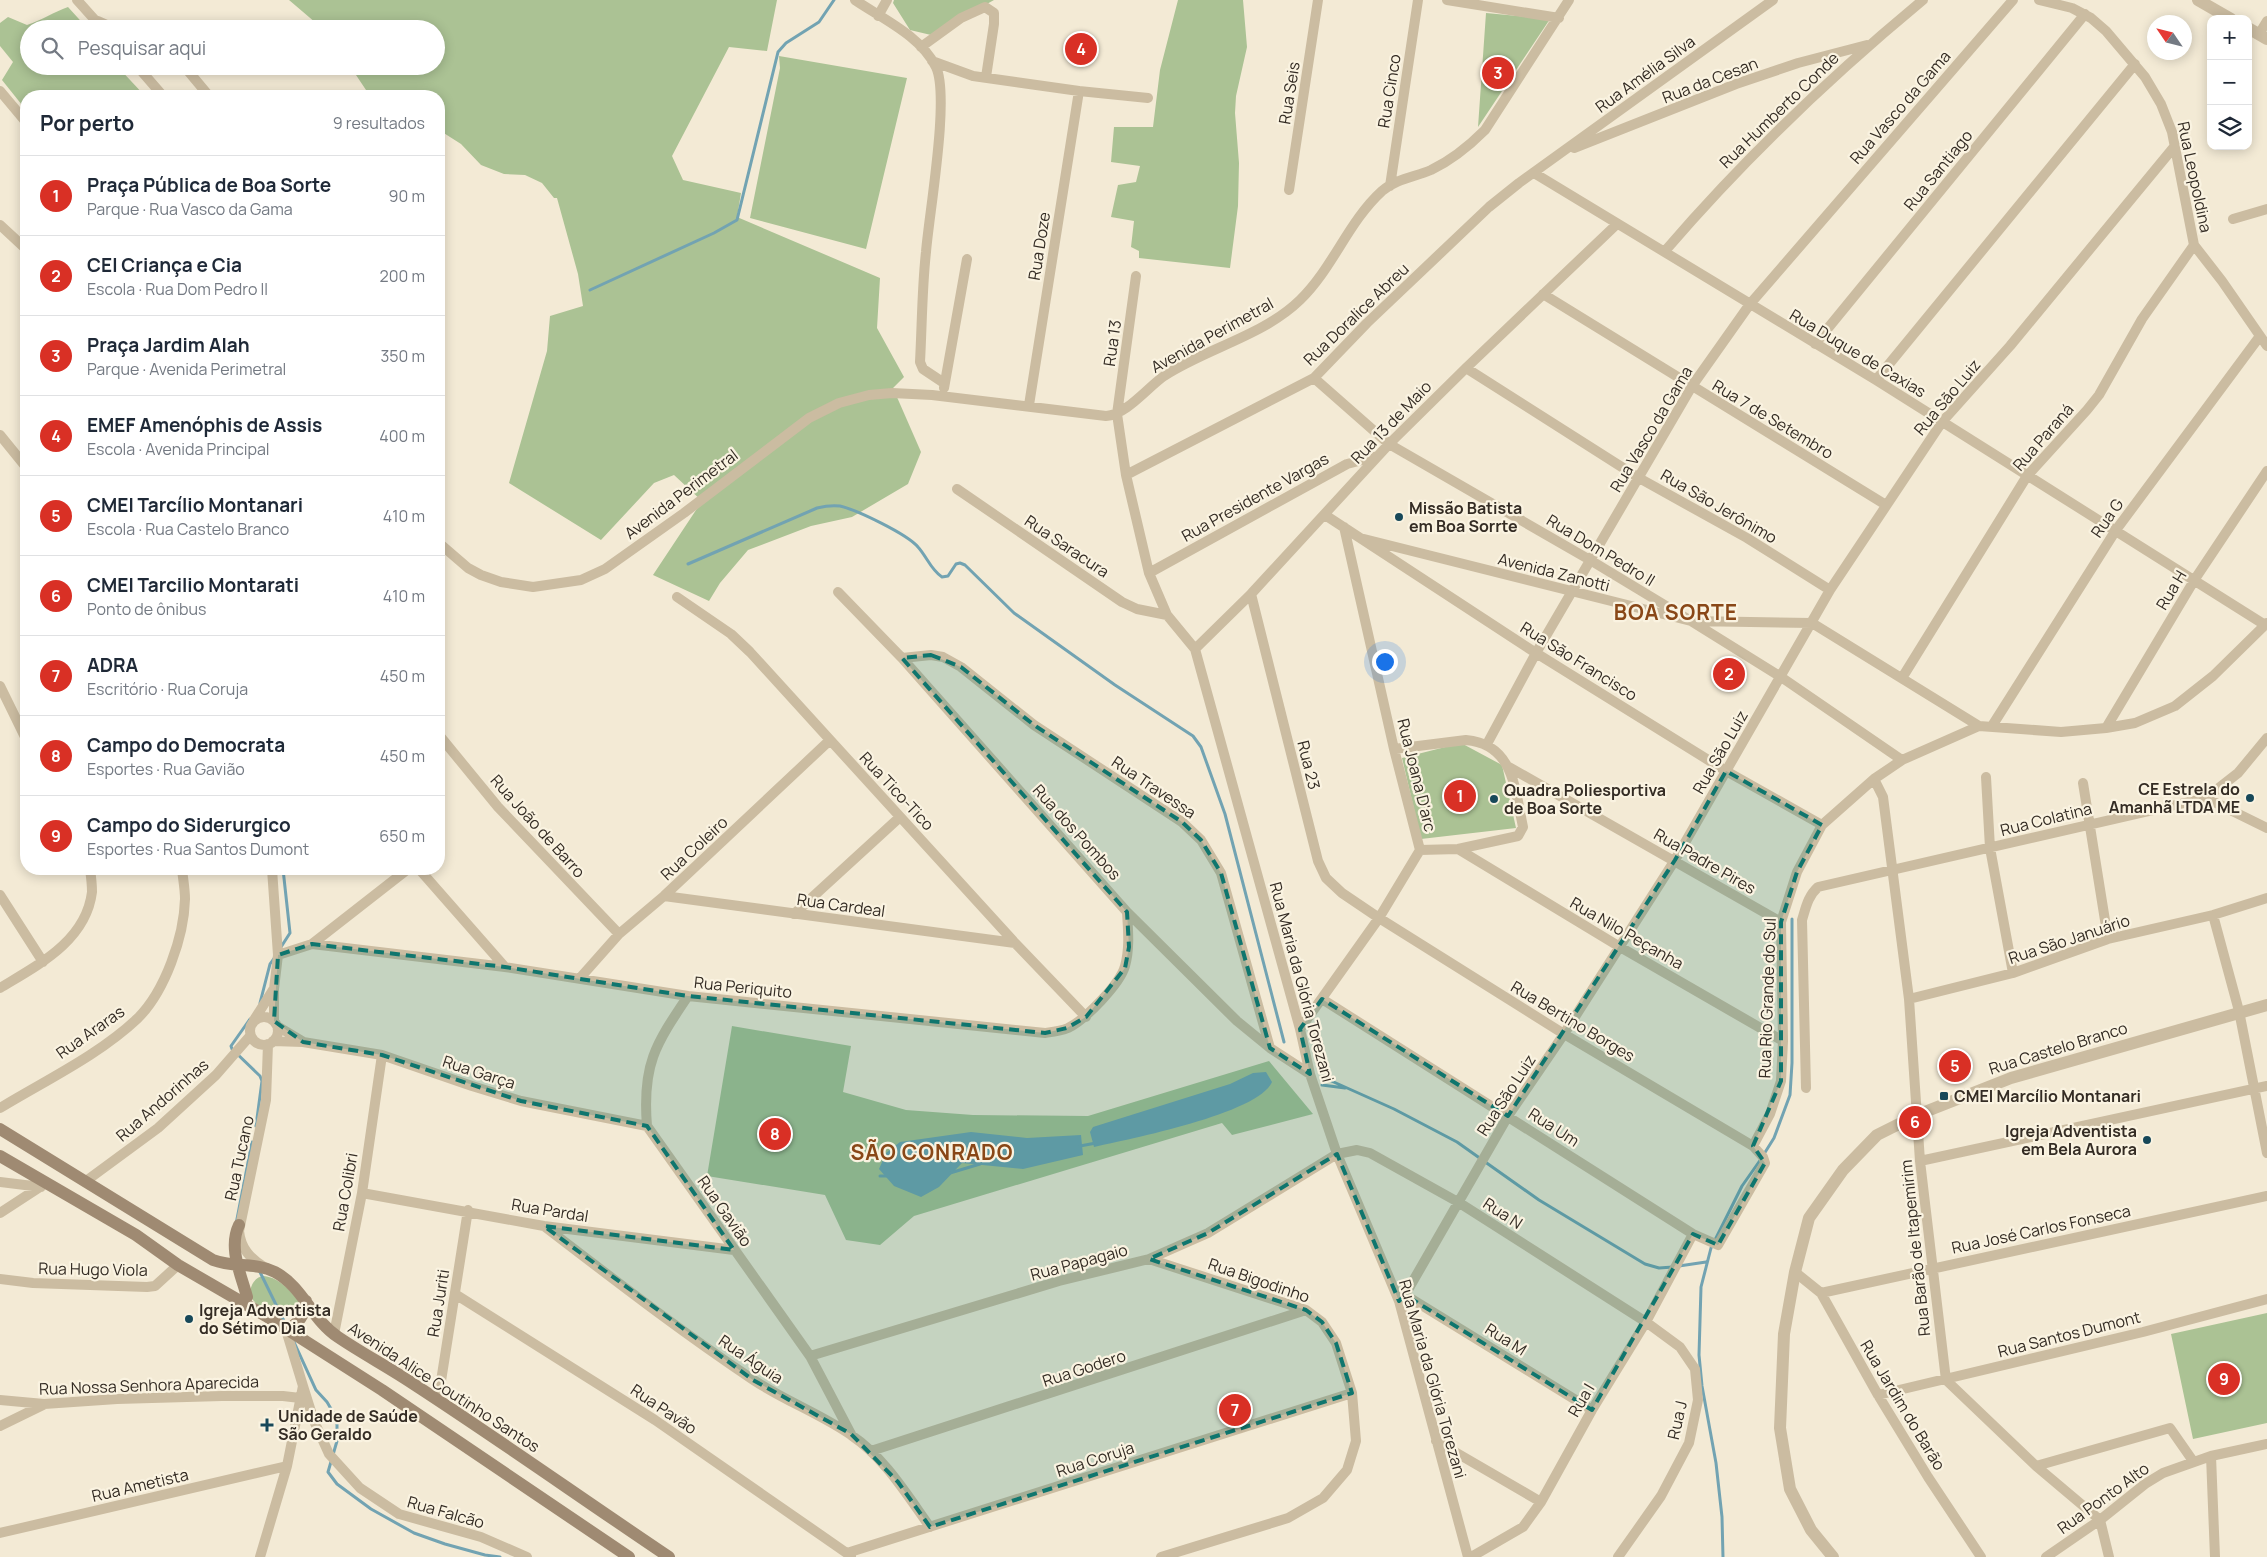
<!DOCTYPE html>
<html lang="pt">
<meta charset="utf-8">
<style>
body{margin:0;font-family:Manrope,sans-serif;background:#f6f6f7;color:#1f2937}
.controls{position:absolute;right:15px;top:15px;display:grid;overflow:hidden;border-radius:10px;box-shadow:0 2px 12px #0003}
.controls button{width:45px;height:45px;display:grid;place-items:center;padding:0;border:0;border-bottom:1px solid #e0e1e3;background:#fff;color:#1f2937;font:25px sans-serif}
.compass{position:absolute;left:2147px;top:15px;width:45px;height:45px;border-radius:50%;background:#fff;box-shadow:0 2px 12px #0003;rotate:305deg}
.you{position:absolute;left:1384px;top:661px;width:18px;height:18px;margin:-12px;border:4px solid #fff;border-radius:50%;background:#1a73e8;box-shadow:0 0 0 8px #1a73e833}
.badge{display:grid;place-items:center;width:32px;height:32px;border-radius:50%;background:#d93025;color:#fff;font-size:16px;font-weight:700}
.pin{position:absolute;translate:-50% -50%;border:2px solid #fff;box-shadow:0 1px 5px #0006}
.list{margin:0;padding:0;list-style:none}
h2{display:flex;justify-content:space-between;align-items:center;height:65px;margin:0;padding:0 20px;font-size:21px}
h2 small{font-size:16px;font-weight:400;color:#747a83}
.list li{display:grid;grid-template-columns:32px 1fr auto;gap:15px;align-items:center;box-sizing:border-box;height:80px;padding:0 20px;border-top:1px solid #e0e1e3}
.list b{display:block;font-size:19px;white-space:nowrap}
.list p{margin:0;font-size:16px;white-space:nowrap;color:#747a83}
.list em{font-size:16px;font-style:normal;color:#747a83}
.icon{flex:none;width:28px;height:28px;fill:none;stroke:currentColor;stroke-width:2;stroke-linecap:round;stroke-linejoin:round}
.map{position:relative;flex:none;width:2267px;height:1557px;overflow:hidden}
.search{position:absolute;background:#fff;box-shadow:0 2px 12px #0003;left:20px;top:20px;width:425px;height:55px;display:flex;align-items:center;gap:12px;box-sizing:border-box;padding:0 18px;border-radius:28px;color:#747a83;font-size:19px}
.panel{position:absolute;background:#fff;box-shadow:0 2px 12px #0003;left:20px;top:90px;width:425px;height:785px;border-radius:20px}
.map>svg:first-child{display:block}
.green{fill:#abc294}
.water{fill:#72a3b2}
.lines{fill:none;stroke-linecap:round;stroke-linejoin:round}
.stream{stroke:#72a3b2;stroke-width:3}
.minor{stroke:#cbbca1;stroke-width:10}
.tertiary{stroke:#cbbca1;stroke-width:12}
.secondary{stroke:#9f8a72;stroke-width:12}
.marked{fill:#0f766e;fill-opacity:0.2;stroke:#0f766e;stroke-width:4;stroke-dasharray:10 6;stroke-linejoin:round}
.poi-dot{fill:#174859;stroke:#faf3e1;stroke-width:2}
.labels{text-anchor:middle;dominant-baseline:central;stroke-width:4.5;stroke-linejoin:round;paint-order:stroke}
.street-label{font-size:16px;fill:#342c24;stroke:#faf3e1}
.poi-label{font-size:16px;font-weight:bold;fill:#342c24;stroke:#faf3e1;text-anchor:start}
.district-label{font-size:21px;font-weight:bold;letter-spacing:1px;fill:#894717;stroke:#faf3e1}
</style>
<div class="map">
<svg width="2267" height="1557" viewBox="0 0 2267 1557">
<rect width="100%" height="100%" fill="#f3ead5"/>
<path class="green" d="M289,0H777L767,51L729,47L672,156L683,180L741,193L737,217L880,278L877,328L904,377L893,388L921,452L908,484L852,517L811,526L748,550L720,583L709,601L653,575L702,501L674,475L654,483L601,540L509,483L547,351L550,316L583,306L578,274L557,198H554L542,183L525,175L504,174L481,165L461,144L439,130V96H370L350,66H436V29H323Z
M894,0H994L931,35L910,30L893,3Z
M1178,0H1243L1247,47L1236,96L1235,113L1239,163L1238,206L1230,268L1139,258V251L1131,247L1134,221L1111,217L1118,185L1136,182L1140,166L1111,162L1114,127H1153L1160,70Z
M68,7L88,29H29V66H117L145,96H26V110L2,80L13,62L0,46V23L8,17L27,25C42,20 54,12 68,7Z
M1486,13L1550,19L1478,127Z
M779,56L907,78L866,249L750,218L780,68Z
M1461,743L1502,765L1516,828L1421,839L1402,758Z
M732,1026L851,1046L843,1092L906,1110L973,1115L1088,1116L1269,1061L1313,1114L1232,1135L1222,1123L914,1216L880,1245L846,1240L825,1195L707,1176Z
M264,1276C280,1278 289,1290 299,1301L296,1312C285,1321 261,1310 253,1300C246,1291 254,1276 264,1276Z
M2267,1313V1423L2193,1439L2171,1334Z"/>
<path class="water" d="M1266,1072L1272,1082C1258,1114 1129,1139 1094,1147L1090,1132L1093,1127L1230,1084L1253,1073Z
M971,1132L1027,1138L1081,1135L1083,1155L1023,1169L962,1163L939,1187L921,1197L894,1186L879,1169L886,1153L900,1142Z"/>
<g class="lines">
<path class="stream" d="M590,290L714,233L737,220L778,52L786,43L819,22L834,0
M688,564L817,508C825,506 832,505 840,506C857,510 907,534 918,547C927,557 931,570 942,577L948,576L956,564L960,563L965,565L1014,613L1115,685L1193,736L1201,747L1225,814L1284,1042
M281,947L290,933L283,869
M260,1003L270,964L275,957
M250,1019L231,1046L232,1049L260,1076L262,1081L256,1126
M1327,1079L1394,1109L1457,1142L1539,1200L1645,1264L1659,1268L1673,1267
M1322,1085L1345,1088
M1080,1146L1096,1143
M1764,1154L1774,1138L1790,1095L1792,1063V919
M950,1173L980,1164
M880,1176H889
M236,1224L252,1142
M1679,1266L1706,1262
M259,1270L285,1323
M294,1342L316,1390L327,1402L337,1419V1441L328,1472L337,1484L371,1509L414,1533L445,1544L485,1555L500,1557
M1723,1557L1722,1517L1716,1463L1702,1386L1699,1355L1701,1287L1711,1248L1742,1186L1761,1159"/>
<path class="minor" d="M77,0L103,29
M855,0C883,19 921,36 936,67C950,97 929,214 926,252C922,288 922,325 920,362L923,369L944,383
M1447,0L1559,18
M2039,0L2072,8L2091,18L2106,31L2145,77L2161,104L2172,132L2194,245L2222,281L2267,346
M878,16L887,0
M98,21L116,29
M2259,34L2267,21
M921,47L961,18L985,7L994,13V24L986,77
M932,61L973,76L1079,91L1148,98
M137,66L163,96
M184,66L209,96
M0,91L26,122
M1574,148L1736,84L1798,63L1867,45
M1534,173L1876,380L2265,625
M1390,186L1418,0
M1289,190L1318,0
M2233,219L2267,209
M0,225L26,249
M1665,251C1743,160 1830,77 1923,0
M1136,276L1117,414L1126,475L1149,573L1167,615L1195,649L1300,1029L1310,1074L1337,1154L1399,1301L1468,1557
M1543,294L1886,505
M1815,344L2085,14
M1466,368L1639,478L1747,538L1830,590
M1314,378L1389,444L1590,560L1691,621L1781,677L1902,760
M1876,380L2135,64
M944,388L967,259
M1029,405L1079,91
M0,435L26,467
M1126,475L1314,378L1367,323L1489,207L1519,183L1773,0
M957,489L1122,602L1137,609L1167,615
M1325,515L1536,653L1726,771L1822,825
M1364,539L1691,621L1812,623L1979,726
M439,543L468,568L481,575L501,582L533,587L581,580L605,569L684,513L809,418L839,403L869,395L892,393L932,395L1106,416C1126,415 1147,388 1164,376C1207,348 1263,336 1300,300C1333,268 1348,222 1382,191C1396,179 1414,177 1431,170C1452,160 1469,146 1485,130L1569,0
M1149,573L1347,464L1378,456
M838,592L902,658L1127,912L1237,1021L1270,1048L1310,1074
M1251,594L1318,861L1326,878L1342,893L1379,918L1564,1034L1753,1146L1763,1157L1765,1163L1718,1245L1693,1234L1322,999
M677,597L731,634L750,652L1015,943L1086,1017
M1195,649L1251,594L1389,444L1466,368L1617,224
M902,658L931,655L943,657L961,667L1034,725L1182,822L1201,840L1221,873L1270,1048
M1902,678L2027,476L2087,410L2099,395L2142,319L2194,245
M0,686L26,739
M1992,726L2116,530L2260,336
M2106,728L2195,579L2267,471
M439,735L498,807L619,934
M1487,744L1536,653L1692,386L1750,304L2013,0
M1394,749L1466,740C1514,744 1515,790 1523,827L1518,836L1458,849L1420,850
M1509,767L1781,922
M1986,777L1990,848L2013,973
M1874,779L1883,797L1909,999L1920,1161L1946,1380L2036,1466L2100,1520L2109,1557
M2083,783L2108,939
M2206,798L2267,828
M1458,849L1620,947L1783,1041
M272,869L278,955L274,989V1021
M419,869L505,967
M0,895L43,962
M664,896L1015,943
M794,914L900,817
M2213,915L2239,1011L2267,1153
M312,944L408,869
M278,955L312,944L505,967L688,996L1045,1033C1052,1032 1061,1031 1068,1028C1085,1020 1120,984 1125,966C1130,948 1128,930 1127,912
M580,978L619,934L664,896L829,741
M0,988C38,965 86,941 92,892C92,885 91,876 90,869
M688,996C655,1045 642,1065 647,1126L810,1356L851,1434
M1909,999L2013,973L2108,939L2213,915L2267,898
M250 1031a14 14 0 1 1 28 0a14 14 0 1 1-28 0Z
M254,1020L273,990
M277,1026L302,1041
M1300,1029L1379,918L1420,850L1394,749L1344,527
M273,1041L303,1042L382,1055L472,1086L521,1101L647,1126
M1806,1088L1802,920C1806,907 1808,896 1818,887L2206,798L2238,773L2267,738
M0,1108C46,1080 99,1055 138,1018C165,991 184,937 185,899C185,889 183,879 182,869
M1753,1146L1770,1114L1781,1081L1783,1041L1781,922L1797,872L1822,825L1874,779L1902,760L1979,726L2061,732L2106,728L2135,723L2175,706L2213,676L2267,623
M1920,1161L2267,1086
M86,1181L158,1128L216,1075L250,1036
M0,1182L41,1187
M362,1193L544,1226L734,1250
M0,1213L46,1183
M544,1226C612,1278 680,1331 752,1379C783,1400 821,1414 851,1435C884,1457 907,1495 930,1527
M1149,1259L1306,1310L1322,1322L1336,1343L1352,1393L1356,1441L1347,1470L1323,1498L1288,1518L1161,1557
M264,1267C250,1258 241,1249 239,1231L266,1100L268,1044
M1795,1272L1821,1293L1878,1395L1928,1477L1981,1557
M0,1279L33,1283L147,1287L155,1286L178,1265
M1821,1293L2267,1196
M455,1294L655,1420L851,1556
M1405,1295L1592,1410
M1399,1301L1405,1295L1508,1116L1564,1034L1675,860L1830,590L1942,422L2010,346L2174,147
M334,1334L362,1193L382,1055
M810,1356L1059,1281L1149,1259L1208,1233L1337,1154L1357,1150L1370,1153L1458,1202L1646,1322L1680,1347L1695,1369L1698,1400L1689,1443L1661,1496L1618,1557
M303,1386L314,1421L329,1454L360,1488L399,1514L481,1537L527,1557
M1878,1395L2143,1332L2267,1299
M0,1400L44,1404L117,1399L222,1396H283L300,1398
M438,1400L468,1210
M0,1426L43,1405
M1436,1441L1541,1502
M871,1451L1306,1310
M2211,1456L2215,1557
M2036,1466L2170,1428L2193,1461
M0,1533L287,1466
M847,1553L1352,1393
M260,1557L287,1466L303,1386L286,1330
M1471,1557L1523,1527L1541,1502L1592,1410L1646,1322L1693,1234
M2046,1557L2100,1520L2145,1484L2163,1473L2211,1456L2267,1444"/>
<path class="tertiary" d="M2198,0L2231,19
M2248,28L2267,39
M1833,1557L1811,1530L1790,1489L1780,1428L1784,1334L1795,1272L1809,1218L1843,1170L1877,1135L1917,1115L2011,1078L2267,1005"/>
<path class="secondary" d="M0,1129L213,1260C233,1268 256,1262 275,1272C303,1287 312,1320 338,1337C363,1354 390,1368 415,1385C501,1441 584,1500 669,1557
M0,1156L136,1235L178,1265L266,1316L382,1390L629,1557
M239,1225C228,1248 241,1274 247,1297
M286,1330C299,1324 305,1314 306,1301"/>
</g>
<path class="marked" d="M931,655L961,667L1034,725L1182,822L1201,840L1221,873L1270,1048L1310,1074L1300,1029L1322,999L1508,1116L1675,860L1726,771L1822,825L1797,872L1781,922V1081L1753,1146L1765,1163L1718,1245L1693,1234L1592,1410L1405,1295L1399,1301L1337,1154L1208,1233L1149,1259L1306,1310L1322,1322L1336,1343L1352,1393L930,1527L898,1482L851,1434L753,1380L544,1226L734,1250L647,1126L521,1101L382,1055L303,1042L274,1021L278,955L312,944L505,967L688,996L1045,1033L1067,1028L1086,1017L1125,968L1129,947L1127,912L902,658Z"/>
<g class="poi-dot">
<circle cx="1399" cy="517" r="5"/>
<circle cx="2250" cy="798" r="5"/>
<circle cx="1494" cy="799" r="5"/>
<rect x="1939" y="1091" width="10" height="10" rx="2.5"/>
<circle cx="2147" cy="1140" r="5"/>
<circle cx="189" cy="1319" r="5"/>
<path d="M264.5 1417.5h5v5h5v5h-5v5h-5v-5h-5v-5h5z"/>
</g>
<g class="labels">
<g class="street-label">
<text transform="translate(1645 74) rotate(-36)">Rua Amélia Silva</text>
<text transform="translate(1710 80) rotate(-21)">Rua da Cesan</text>
<text transform="translate(1389 91) rotate(-81)">Rua Cinco</text>
<text transform="translate(1289 93) rotate(-81)">Rua Seis</text>
<text transform="translate(1900 107) rotate(-49)">Rua Vasco da Gama</text>
<text transform="translate(1779 110) rotate(-44)">Rua Humberto Conde</text>
<text transform="translate(1938 170) rotate(-51)">Rua Santiago</text>
<text transform="translate(2195 177) rotate(78)">Rua Leopoldina</text>
<text transform="translate(1039 246) rotate(-81)">Rua Doze</text>
<text transform="translate(1356 314) rotate(-44)">Rua Doralice Abreu</text>
<text transform="translate(1212 335) rotate(-29)">Avenida Perimetral</text>
<text transform="translate(1112 343) rotate(-82)">Rua 13</text>
<text transform="translate(1858 353) rotate(31)">Rua Duque de Caxias</text>
<text transform="translate(1947 397) rotate(-50)">Rua São Luiz</text>
<text transform="translate(1773 419) rotate(31)">Rua 7 de Setembro</text>
<text transform="translate(1391 422) rotate(-46)">Rua 13 de Maio</text>
<text transform="translate(1651 429) rotate(-59)">Rua Vasco da Gama</text>
<text transform="translate(2043 437) rotate(-49)">Rua Paraná</text>
<text transform="translate(681 494) rotate(-37)">Avenida Perimetral</text>
<text transform="translate(1255 497) rotate(-29)">Rua Presidente Vargas</text>
<text transform="translate(1719 506) rotate(30)">Rua São Jerônimo</text>
<text transform="translate(2107 518) rotate(-55)">Rua G</text>
<text transform="translate(1067 546) rotate(34)">Rua Saracura</text>
<text transform="translate(1601 550) rotate(31)">Rua Dom Pedro II</text>
<text transform="translate(1554 572) rotate(14)">Avenida Zanotti</text>
<text transform="translate(2171 590) rotate(-59)">Rua H</text>
<text transform="translate(1579 661) rotate(32)">Rua São Francisco</text>
<text transform="translate(1720 752) rotate(-60)">Rua São Luiz</text>
<text transform="translate(1309 765) rotate(76)">Rua 23</text>
<text transform="translate(1417 775) rotate(76)">Rua Joana D'arc</text>
<text transform="translate(1154 787) rotate(34)">Rua Travessa</text>
<text transform="translate(897 791) rotate(47)">Rua Tico-Tico</text>
<text transform="translate(2046 819) rotate(-14)">Rua Colatina</text>
<text transform="translate(538 826) rotate(48)">Rua João de Barro</text>
<text transform="translate(1077 832) rotate(48)">Rua dos Pombos</text>
<text transform="translate(694 848) rotate(-43)">Rua Coleiro</text>
<text transform="translate(1705 861) rotate(30)">Rua Padre Pires</text>
<text transform="translate(841 905) rotate(8)">Rua Cardeal</text>
<text transform="translate(1627 933) rotate(30)">Rua Nilo Peçanha</text>
<text transform="translate(2069 939) rotate(-18)">Rua São Januário</text>
<text transform="translate(1302 982) rotate(75)">Rua Maria da Glória Torezani</text>
<text transform="translate(743 987) rotate(6)">Rua Periquito</text>
<text transform="translate(1767 998) rotate(-88)">Rua Rio Grande do Sul</text>
<text transform="translate(1573 1021) rotate(31)">Rua Bertino Borges</text>
<text transform="translate(90 1032) rotate(-35)">Rua Araras</text>
<text transform="translate(2058 1048) rotate(-17)">Rua Castelo Branco</text>
<text transform="translate(479 1072) rotate(18)">Rua Garça</text>
<text transform="translate(1506 1095) rotate(-57)">Rua São Luiz</text>
<text transform="translate(162 1100) rotate(-41)">Rua Andorinhas</text>
<text transform="translate(1554 1127) rotate(33)">Rua Um</text>
<text transform="translate(239 1158) rotate(-78)">Rua Tucano</text>
<text transform="translate(345 1192) rotate(-80)">Rua Colibri</text>
<text transform="translate(550 1210) rotate(9)">Rua Pardal</text>
<text transform="translate(725 1211) rotate(55)">Rua Gavião</text>
<text transform="translate(1503 1213) rotate(33)">Rua N</text>
<text transform="translate(2041 1229) rotate(-12)">Rua José Carlos Fonseca</text>
<text transform="translate(1915 1248) rotate(-96)">Rua Barão de Itapemirim</text>
<text transform="translate(1079 1262) rotate(-15)">Rua Papagaio</text>
<text transform="translate(93 1269) rotate(1)">Rua Hugo Viola</text>
<text transform="translate(1259 1280) rotate(19)">Rua Bigodinho</text>
<text transform="translate(438 1303) rotate(-81)">Rua Juriti</text>
<text transform="translate(2069 1334) rotate(-14)">Rua Santos Dumont</text>
<text transform="translate(1506 1339) rotate(32)">Rua M</text>
<text transform="translate(751 1359) rotate(34)">Rua Águia</text>
<text transform="translate(1084 1368) rotate(-18)">Rua Godero</text>
<text transform="translate(1433 1379) rotate(74)">Rua Maria da Glória Torezani</text>
<text transform="translate(149 1385) rotate(-2)">Rua Nossa Senhora Aparecida</text>
<text transform="translate(444 1387) rotate(33)">Avenida Alice Coutinho Santos</text>
<text transform="translate(1581 1400) rotate(-60)">Rua I</text>
<text transform="translate(1903 1405) rotate(59)">Rua Jardim do Barão</text>
<text transform="translate(664 1409) rotate(34)">Rua Pavão</text>
<text transform="translate(1677 1420) rotate(-77)">Rua J</text>
<text transform="translate(1095 1459) rotate(-18)">Rua Coruja</text>
<text transform="translate(140 1485) rotate(-13)">Rua Ametista</text>
<text transform="translate(2103 1498) rotate(-36)">Rua Ponto Alto</text>
<text transform="translate(446 1512) rotate(16)">Rua Falcão</text>
</g>
<g class="poi-label">
<text x="1409" y="508">Missão Batista<tspan x="1409" dy="18">em Boa Sorrte</tspan></text>
<text x="2240" y="789" text-anchor="end">CE Estrela do<tspan x="2240" dy="18">Amanhã LTDA ME</tspan></text>
<text x="1504" y="790">Quadra Poliesportiva<tspan x="1504" dy="18">de Boa Sorte</tspan></text>
<text x="1954" y="1096">CMEI Marcílio Montanari</text>
<text x="2137" y="1131" text-anchor="end">Igreja Adventista<tspan x="2137" dy="18">em Bela Aurora</tspan></text>
<text x="199" y="1310">Igreja Adventista<tspan x="199" dy="18">do Sétimo Dia</tspan></text>
<text x="278" y="1416">Unidade de Saúde<tspan x="278" dy="18">São Geraldo</tspan></text>
</g>
<g class="district-label">
<text x="1676" y="612">BOA SORTE</text>
<text x="932" y="1152">SÃO CONRADO</text>
</g>
</g>
</svg>
<div class="controls">
<button>+</button>
<button>−</button>
<button><svg class="icon" aria-label="layers" viewBox="0 0 24 24"><path d="M12 4l9 5-9 5-9-5zM3 14l9 5 9-5"/></svg></button>
</div>
<svg class="compass" viewBox="-18 -18 36 36"><path d="M0-13l5 13h-10z" fill="#e53935"/><path d="M0 13l5-13h-10z" fill="#747a83"/></svg>
<div class="you"></div>
<div class="pin badge" style="left:1460px;top:796px">1</div>
<div class="pin badge" style="left:1729px;top:674px">2</div>
<div class="pin badge" style="left:1498px;top:73px">3</div>
<div class="pin badge" style="left:1081px;top:49px">4</div>
<div class="pin badge" style="left:1955px;top:1066px">5</div>
<div class="pin badge" style="left:1915px;top:1122px">6</div>
<div class="pin badge" style="left:1235px;top:1410px">7</div>
<div class="pin badge" style="left:775px;top:1134px">8</div>
<div class="pin badge" style="left:2224px;top:1379px">9</div>
<div class="search"><svg class="icon" aria-label="search" viewBox="0 0 24 24"><circle cx="10" cy="10" r="6"/><path d="M15 15l6 6"/></svg>Pesquisar aqui</div>
<section class="panel">
<h2>Por perto<small>9 resultados</small></h2>
<ul class="list">
<li><span class="badge">1</span><div><b>Praça Pública de Boa Sorte</b><p>Parque · Rua Vasco da Gama</p></div><em>90 m</em></li>
<li><span class="badge">2</span><div><b>CEI Criança e Cia</b><p>Escola · Rua Dom Pedro II</p></div><em>200 m</em></li>
<li><span class="badge">3</span><div><b>Praça Jardim Alah</b><p>Parque · Avenida Perimetral</p></div><em>350 m</em></li>
<li><span class="badge">4</span><div><b>EMEF Amenóphis de Assis</b><p>Escola · Avenida Principal</p></div><em>400 m</em></li>
<li><span class="badge">5</span><div><b>CMEI Tarcílio Montanari</b><p>Escola · Rua Castelo Branco</p></div><em>410 m</em></li>
<li><span class="badge">6</span><div><b>CMEI Tarcilio Montarati</b><p>Ponto de ônibus</p></div><em>410 m</em></li>
<li><span class="badge">7</span><div><b>ADRA</b><p>Escritório · Rua Coruja</p></div><em>450 m</em></li>
<li><span class="badge">8</span><div><b>Campo do Democrata</b><p>Esportes · Rua Gavião</p></div><em>450 m</em></li>
<li><span class="badge">9</span><div><b>Campo do Siderurgico</b><p>Esportes · Rua Santos Dumont</p></div><em>650 m</em></li>
</ul>
</section>
</div>
